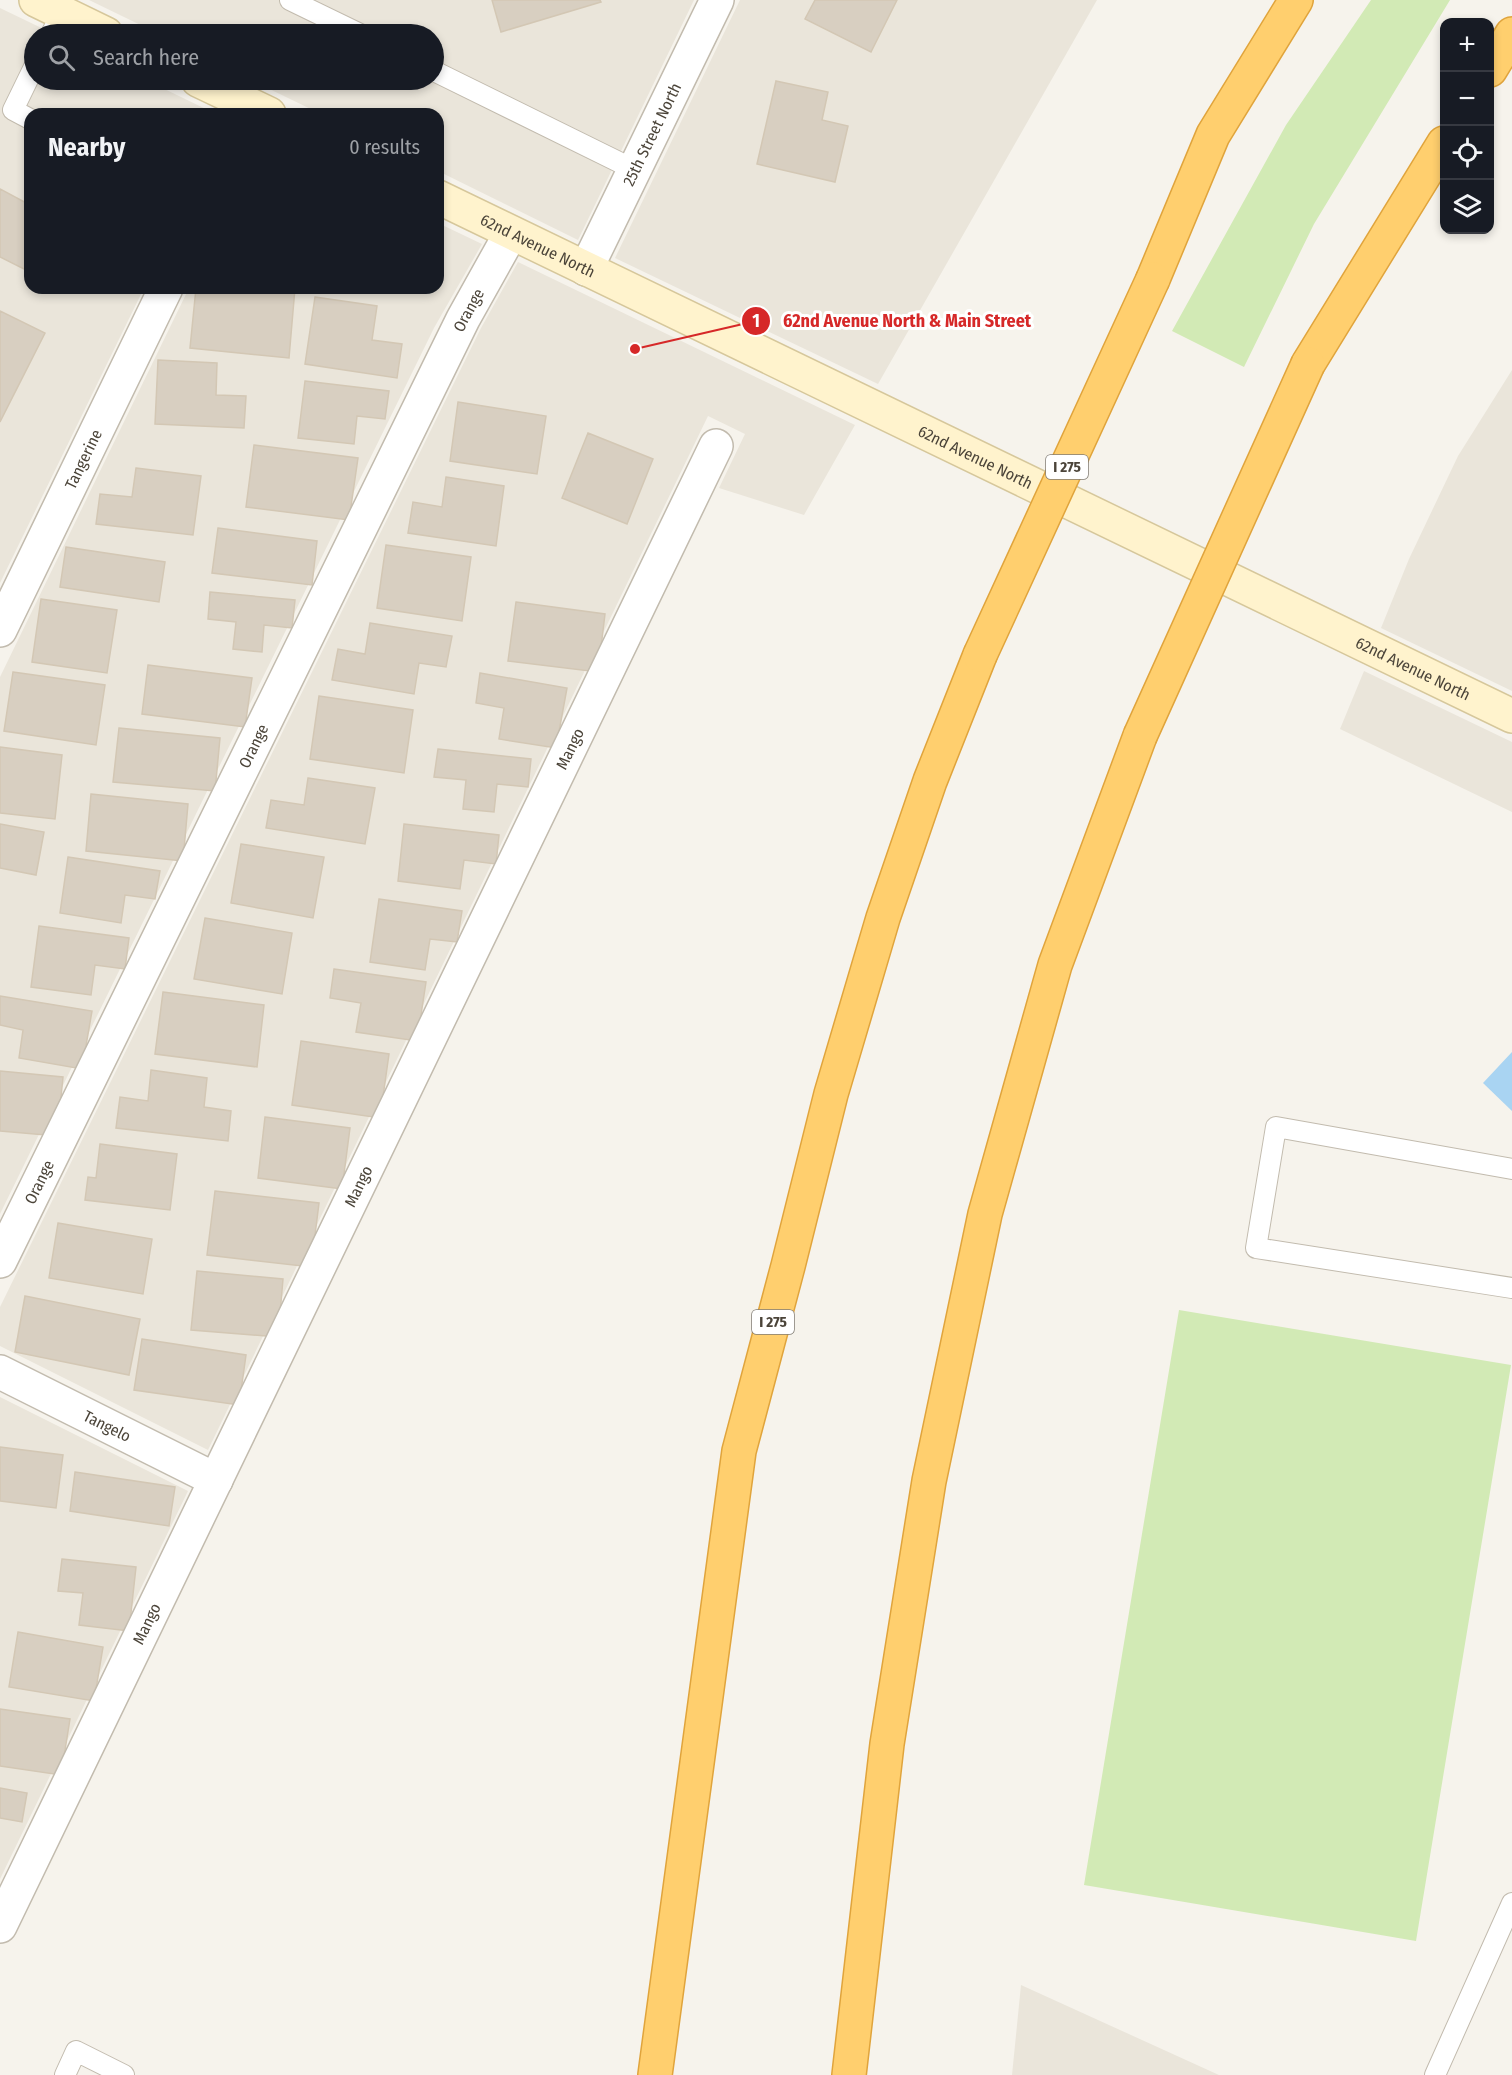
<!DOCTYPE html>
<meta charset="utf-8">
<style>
body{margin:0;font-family:"Fira Sans Condensed",sans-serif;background:#242831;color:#f1f3f6}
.controls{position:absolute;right:18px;top:18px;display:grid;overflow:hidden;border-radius:12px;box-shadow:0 3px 9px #0003}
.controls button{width:54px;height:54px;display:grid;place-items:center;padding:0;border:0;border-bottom:2px solid #363941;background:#171b24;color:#f1f3f6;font:30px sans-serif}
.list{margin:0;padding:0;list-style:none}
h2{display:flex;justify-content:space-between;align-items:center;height:78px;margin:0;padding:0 24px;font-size:26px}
h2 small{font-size:20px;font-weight:400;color:#9ea1a6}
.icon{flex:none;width:33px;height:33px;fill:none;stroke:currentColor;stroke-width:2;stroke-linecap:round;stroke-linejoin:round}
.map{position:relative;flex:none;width:1512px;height:2075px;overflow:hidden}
.search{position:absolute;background:#171b24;box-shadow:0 3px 9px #0003;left:24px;top:24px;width:420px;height:66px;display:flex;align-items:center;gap:15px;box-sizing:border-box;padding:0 21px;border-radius:33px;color:#9ea1a6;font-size:22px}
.panel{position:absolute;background:#171b24;box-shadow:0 3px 9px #0003;left:24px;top:108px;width:420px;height:186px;border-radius:18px}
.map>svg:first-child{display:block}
.residential{fill:#eae5da}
.green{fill:#d2eab5}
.water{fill:#a9d4f2}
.building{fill:#d8cfc1;stroke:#d3c7b4;stroke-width:1.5}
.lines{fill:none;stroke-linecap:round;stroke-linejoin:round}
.lane-casing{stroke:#c2bbae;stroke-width:22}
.street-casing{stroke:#c2bbae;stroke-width:36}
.secondary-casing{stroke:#d6c79b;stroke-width:36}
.highway-casing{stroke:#e0a43c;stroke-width:36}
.lane{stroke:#fff;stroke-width:20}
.street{stroke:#fff;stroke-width:33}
.secondary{stroke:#fff3cd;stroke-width:33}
.highway{stroke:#ffcf6e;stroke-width:33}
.highway-bridge-casing{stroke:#e0a43c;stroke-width:36;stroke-linecap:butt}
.highway-bridge{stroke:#ffcf6e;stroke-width:33}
.labels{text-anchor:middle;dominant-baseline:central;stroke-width:6;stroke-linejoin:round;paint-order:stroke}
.shield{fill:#fff;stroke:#817c74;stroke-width:1.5}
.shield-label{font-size:15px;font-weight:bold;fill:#4b4439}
.street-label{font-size:16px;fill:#4b4439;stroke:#fff}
.leader{fill:none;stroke:#d62828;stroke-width:2}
.callout-dot{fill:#d62828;stroke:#fff;stroke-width:2}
.mark-label{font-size:18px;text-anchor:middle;font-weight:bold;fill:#fff}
.callout-label{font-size:18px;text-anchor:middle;font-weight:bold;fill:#d62828;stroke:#fff;stroke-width:6;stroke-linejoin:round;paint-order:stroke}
</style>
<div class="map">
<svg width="1512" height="2075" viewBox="0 0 1512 2075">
<rect width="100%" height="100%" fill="#f6f3ec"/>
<path class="residential" d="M89,0H694L578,240L438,171V114H321L251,80H434V34H159Z
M740,0H1097L878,384L615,258Z
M0,8L54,34H34V80H146L216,114H30V288H144L0,583Z
M438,223L482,244L434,328L0,1214V677L189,288H438Z
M518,262L855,425L804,515L719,488L745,434L708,416L208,1450L0,1346V1307L481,328Z
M1512,370V691L1381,628L1409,559L1458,456Z
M1364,671L1512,742V812L1340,729Z
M0,1397L188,1491L0,1879Z
M1021,1985L1219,2075H1012Z"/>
<path class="green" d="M1371,0H1450L1314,224L1244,367L1172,331L1286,125Z
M1179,1310L1511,1365L1416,1941L1084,1885Z"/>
<path class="water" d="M1512,1052V1111L1483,1083Z"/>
<path class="building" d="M492,0H600L601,2L501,32Z
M815,0H897L871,52L805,19Z
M776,81L828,92L822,120L848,126L835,182L757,164Z
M0,189L30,205V272L0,257Z
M196,288H295L289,358L190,348Z
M315,297L377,306L372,340L402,344L397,378L305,364Z
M0,311L45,333L0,422Z
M158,360L217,363L216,395L246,396L244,428L155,424Z
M305,381L389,391L385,419L357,416L354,444L298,438Z
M458,402L546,416L537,474L450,461Z
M588,433L653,459L627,524L562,498Z
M254,445L358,458L349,520L246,507Z
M136,468L201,476L193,535L96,524L100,494L132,497Z
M446,477L504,486L496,546L408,533L413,502L442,507Z
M218,528L317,541L312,585L212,573Z
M386,545L471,557L462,621L377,608Z
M66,547L165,562L159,602L60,587Z
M210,592L295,600L292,628L264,625L262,652L233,649L236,622L208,619Z
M41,599L117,610L107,673L32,662Z
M516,602L605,614L598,672L508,661Z
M370,623L452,636L446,667L419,663L414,694L332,680L338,649L365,654Z
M148,665L252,678L245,727L142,714Z
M13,672L105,685L96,745L4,731Z
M480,673L567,688L556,748L499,739L504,708L476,703Z
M319,696L413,710L404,773L310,759Z
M119,728L220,738L215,791L113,782Z
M0,747L62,755L55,819L0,813Z
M438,749L531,759L528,787L497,784L494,812L463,809L466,780L434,777Z
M308,778L375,788L365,844L266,828L271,800L304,805Z
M91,794L188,804L183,861L86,851Z
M0,824L44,832L36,875L0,868Z
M404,824L499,835L496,864L464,860L460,889L398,881Z
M241,844L324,857L313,918L231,903Z
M68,857L160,871L155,899L125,895L121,923L60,913Z
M379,899L462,911L457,942L430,939L425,970L370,962Z
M205,918L292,933L282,994L194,979Z
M39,926L129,938L125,969L95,965L91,995L31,987Z
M334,969L426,982L417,1041L356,1032L361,1003L330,998Z
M163,992L264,1005L257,1067L155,1054Z
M0,996L92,1011L82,1069L19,1058L23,1030L0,1025Z
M301,1041L389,1054L380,1118L292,1105Z
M151,1070L207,1078L204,1107L231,1111L228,1141L116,1128L120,1097L148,1101Z
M0,1071L63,1077L57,1136L0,1131Z
M265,1117L350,1128L342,1189L258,1178Z
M100,1144L177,1154L170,1210L85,1200L88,1177L96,1178Z
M215,1191L319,1203L311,1267L207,1255Z
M58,1223L152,1239L143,1294L49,1278Z
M197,1271L283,1279L278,1337L191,1330Z
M25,1296L140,1319L129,1375L15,1352Z
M142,1339L246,1355L239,1405L134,1390Z
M0,1447L63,1455L56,1508L0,1501Z
M75,1472L175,1487L169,1526L70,1511Z
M62,1559L136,1567L129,1631L79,1625L83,1593L58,1591Z
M18,1632L103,1647L94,1701L9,1687Z
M0,1709L70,1719L61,1775L0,1766Z
M0,1788L27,1793L22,1822L0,1818Z"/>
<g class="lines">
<defs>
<path id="lane" d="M290,0L360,34
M51,34L62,13
M434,71L635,170
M30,119L13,110L34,67
M1512,1169L1276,1127L1256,1248L1512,1288
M65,2075L76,2051L124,2075
M1435,2075L1512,1903"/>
<g id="street">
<path id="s1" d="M586,269L717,0"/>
<path id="s2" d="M0,630L166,288"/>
<path id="s3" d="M0,1261L463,319L511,233"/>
<path id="s4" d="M0,1372L216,1480"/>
<path id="s5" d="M0,1926L716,446"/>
</g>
<g id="secondary">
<path d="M36,0L106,34"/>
<path d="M198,80L269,114"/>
<path id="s6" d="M438,197L1512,716"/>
</g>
<path id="highway" d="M1490,70L1512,34
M1153,279L1213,135L1296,0
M1308,364L1444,143
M655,2075L739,1451L788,1266L831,1094L883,918L930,781L980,655
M849,2075L887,1744L929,1481L985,1214L1055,965L1140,736"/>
</defs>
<use href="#lane" class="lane-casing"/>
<use href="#street" class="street-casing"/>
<use href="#secondary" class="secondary-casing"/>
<use href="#highway" class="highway-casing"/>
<use href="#lane" class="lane"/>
<use href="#street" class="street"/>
<use href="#secondary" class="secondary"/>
<use href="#highway" class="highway"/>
<defs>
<path id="highway-bridge" d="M980,655L1153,279
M1140,736L1308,364"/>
</defs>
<use href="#highway-bridge" class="highway-bridge-casing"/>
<use href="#highway-bridge" class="highway-bridge"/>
</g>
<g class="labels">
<g class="shield">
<rect x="1046" y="455" width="42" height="24" rx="4.5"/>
<rect x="752" y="1310" width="42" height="24" rx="4.5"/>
</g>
<g class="shield-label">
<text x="1067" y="467">I 275</text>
<text x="773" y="1322">I 275</text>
</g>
<g class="street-label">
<text stroke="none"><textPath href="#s1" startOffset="150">25th Street North</textPath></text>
<text stroke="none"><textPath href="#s6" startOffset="111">62nd Avenue North</textPath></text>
<text stroke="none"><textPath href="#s3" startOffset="1060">Orange</textPath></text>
<text stroke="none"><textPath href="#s6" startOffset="597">62nd Avenue North</textPath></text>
<text stroke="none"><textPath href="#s2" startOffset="190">Tangerine</textPath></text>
<text stroke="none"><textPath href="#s6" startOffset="1083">62nd Avenue North</textPath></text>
<text stroke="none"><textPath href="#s3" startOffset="574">Orange</textPath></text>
<text stroke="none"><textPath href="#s5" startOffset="1308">Mango</textPath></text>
<text stroke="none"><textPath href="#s3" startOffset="88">Orange</textPath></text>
<text stroke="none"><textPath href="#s5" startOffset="822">Mango</textPath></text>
<text stroke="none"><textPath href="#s4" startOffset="120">Tangelo</textPath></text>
<text stroke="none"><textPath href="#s5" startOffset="336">Mango</textPath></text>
</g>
</g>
<path class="leader" d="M635 349L756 321"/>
<g class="callout-dot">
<circle cx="635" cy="349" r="6"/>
<circle cx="756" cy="321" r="15"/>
</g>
<g class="mark-label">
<text x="756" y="327">1</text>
</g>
<g class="callout-label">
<text x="907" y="327">62nd Avenue North &amp; Main Street</text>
</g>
</svg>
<div class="controls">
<button>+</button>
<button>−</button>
<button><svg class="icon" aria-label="locate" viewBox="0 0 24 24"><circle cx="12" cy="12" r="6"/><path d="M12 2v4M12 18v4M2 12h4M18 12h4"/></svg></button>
<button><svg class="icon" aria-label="layers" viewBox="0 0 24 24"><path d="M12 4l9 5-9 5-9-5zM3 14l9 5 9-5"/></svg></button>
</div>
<div class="search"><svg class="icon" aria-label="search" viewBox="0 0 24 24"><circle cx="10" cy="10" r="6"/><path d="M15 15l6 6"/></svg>Search here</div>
<section class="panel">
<h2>Nearby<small>0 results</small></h2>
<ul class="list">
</ul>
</section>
</div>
